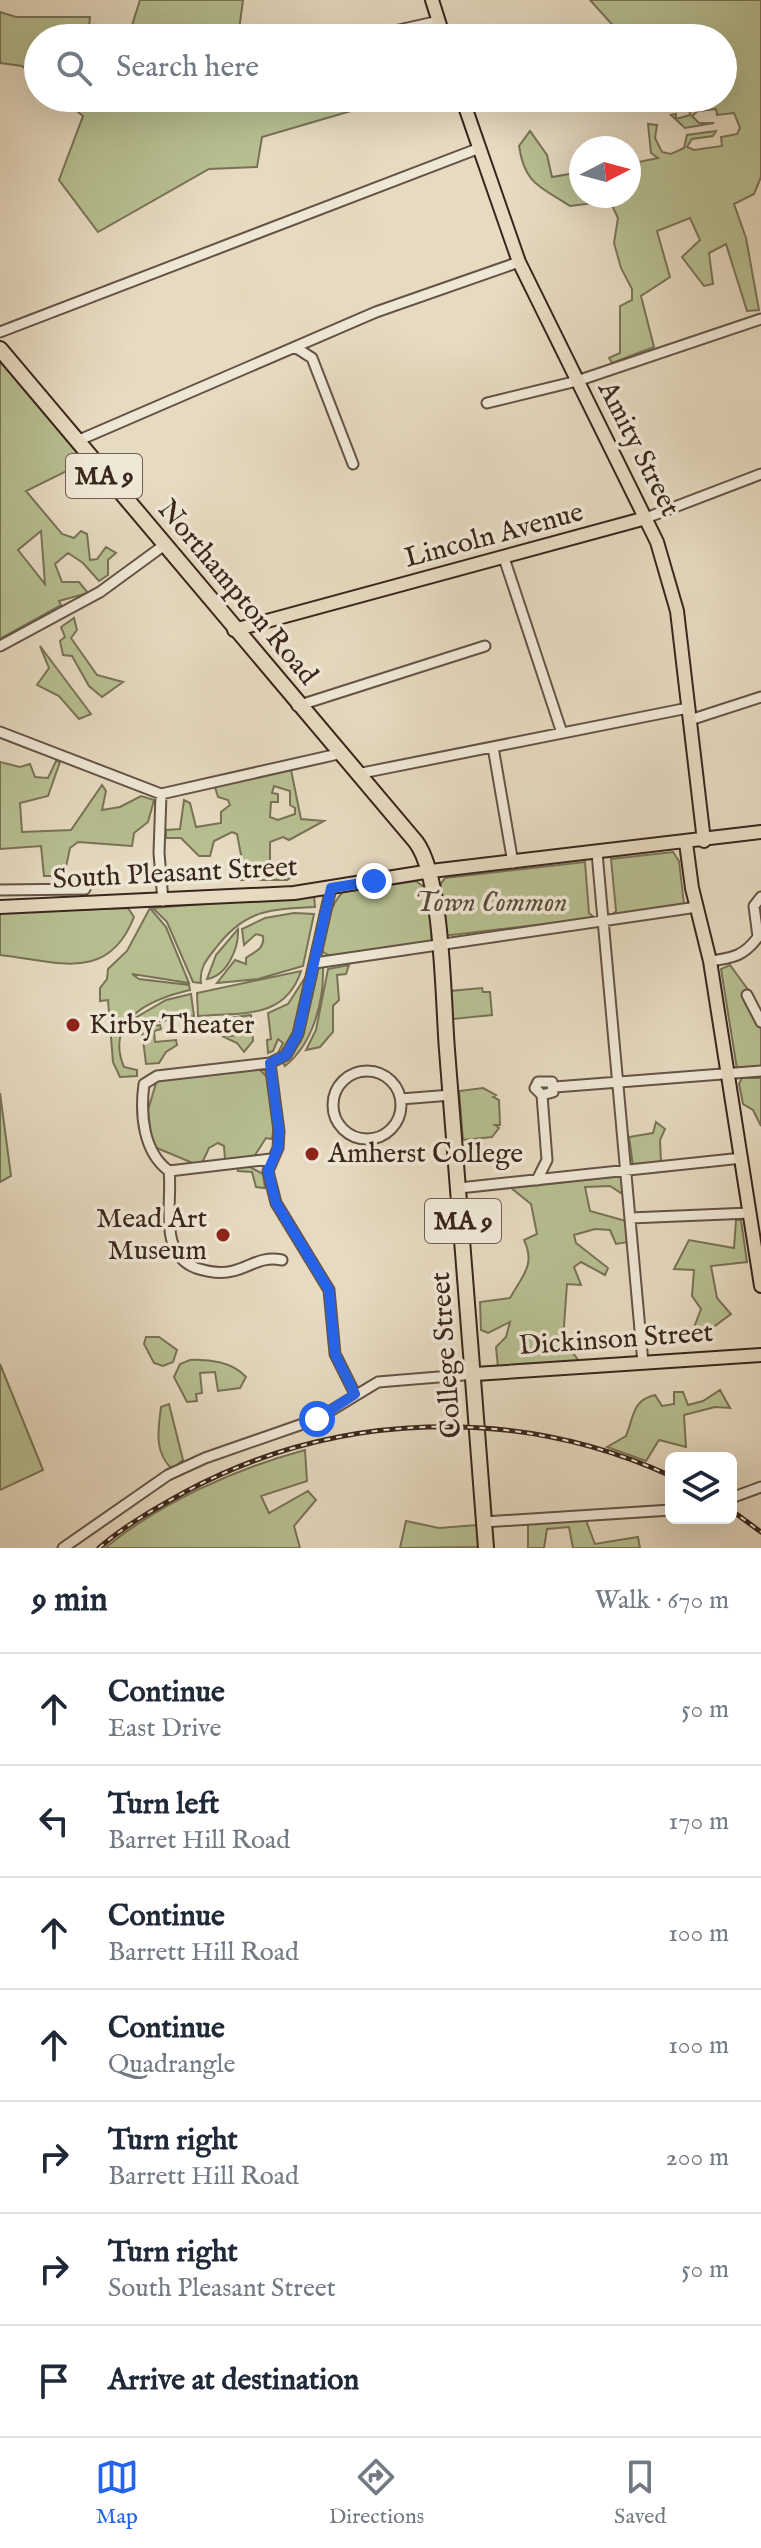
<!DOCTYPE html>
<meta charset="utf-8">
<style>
body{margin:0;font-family:"IM FELL English",serif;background:#f6f6f7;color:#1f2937}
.controls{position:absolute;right:24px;bottom:24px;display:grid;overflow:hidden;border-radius:12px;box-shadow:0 8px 32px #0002}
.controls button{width:72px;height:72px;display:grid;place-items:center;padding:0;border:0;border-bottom:2px solid #e0e1e3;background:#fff;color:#1f2937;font:40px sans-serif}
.compass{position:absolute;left:569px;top:136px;width:72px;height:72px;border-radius:50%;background:#fff;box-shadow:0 8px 32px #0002;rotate:84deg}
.stop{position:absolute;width:24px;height:24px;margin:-18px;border:6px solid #2563eb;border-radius:50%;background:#fff}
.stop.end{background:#2563eb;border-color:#fff;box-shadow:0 2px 8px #0008}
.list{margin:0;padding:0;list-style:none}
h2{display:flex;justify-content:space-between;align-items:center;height:104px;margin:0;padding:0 32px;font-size:34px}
h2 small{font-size:26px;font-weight:400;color:#747a83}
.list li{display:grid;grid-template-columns:52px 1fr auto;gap:24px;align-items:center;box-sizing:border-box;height:112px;padding:0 32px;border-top:2px solid #e0e1e3}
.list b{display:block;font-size:30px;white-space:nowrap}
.list p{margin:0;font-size:26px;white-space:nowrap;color:#747a83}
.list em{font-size:26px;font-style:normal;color:#747a83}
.icon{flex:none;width:44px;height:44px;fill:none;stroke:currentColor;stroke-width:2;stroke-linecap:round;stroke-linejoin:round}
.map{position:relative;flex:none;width:761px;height:1548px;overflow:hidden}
.search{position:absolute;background:#fff;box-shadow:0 8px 32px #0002;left:24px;right:24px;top:24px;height:88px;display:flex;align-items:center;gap:20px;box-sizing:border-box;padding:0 28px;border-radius:44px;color:#747a83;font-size:30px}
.sheet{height:888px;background:#fff}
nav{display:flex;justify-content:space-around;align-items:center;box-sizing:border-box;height:112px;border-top:2px solid #e0e1e3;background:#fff;font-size:22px;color:#747a83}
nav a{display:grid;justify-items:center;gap:4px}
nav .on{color:#2563eb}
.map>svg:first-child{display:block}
.green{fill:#b7bf91;stroke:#787256;stroke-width:2;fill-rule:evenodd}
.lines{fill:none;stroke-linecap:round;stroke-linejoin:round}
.minor-casing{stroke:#645345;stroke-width:13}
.major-casing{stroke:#39261c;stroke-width:16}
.highway-casing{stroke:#39261c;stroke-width:18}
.minor{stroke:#efe7d6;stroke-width:9}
.major{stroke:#e6dac0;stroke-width:12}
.highway{stroke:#e6dac0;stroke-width:14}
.rail-casing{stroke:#39261c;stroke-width:5}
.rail{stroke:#efe7d6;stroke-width:2;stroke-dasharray:6;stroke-linecap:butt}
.route{stroke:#2563eb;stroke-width:10}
.poi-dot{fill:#8f2418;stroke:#efe7d6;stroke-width:3}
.labels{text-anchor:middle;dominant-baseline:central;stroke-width:7;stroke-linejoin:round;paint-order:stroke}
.shield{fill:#efe7d6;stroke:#706054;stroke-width:2}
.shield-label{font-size:26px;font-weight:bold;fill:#39261c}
.street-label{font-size:28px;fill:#39261c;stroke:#efe7d6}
.park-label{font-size:28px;font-style:italic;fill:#584c39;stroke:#efe7d6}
.poi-label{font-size:28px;fill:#39261c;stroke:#efe7d6;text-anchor:start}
</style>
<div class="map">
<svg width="761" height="1548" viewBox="0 0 761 1548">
<rect width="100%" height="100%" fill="#e6dac0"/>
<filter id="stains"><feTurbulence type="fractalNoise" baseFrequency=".0025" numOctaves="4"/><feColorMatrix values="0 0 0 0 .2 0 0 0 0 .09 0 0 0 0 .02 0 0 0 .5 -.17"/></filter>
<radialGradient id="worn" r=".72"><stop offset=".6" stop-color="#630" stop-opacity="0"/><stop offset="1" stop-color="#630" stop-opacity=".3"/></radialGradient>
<path class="green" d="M140,0H243L238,38H128Z
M590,0H761V177L754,194L734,204L746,238L759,310L747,311L726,244L709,253L713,284L704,286L682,257L700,240L690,218L657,231L670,277L641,296L654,347L612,363L609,358L620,353V306L632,300V289L621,268L614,243L618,218L610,201L570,206C542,187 525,186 519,146L530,131L547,155L552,177L581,172V196H629V164L658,158L651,153L648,124L657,125L655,138L662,152L671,154L684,148L687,135L716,131L713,136L692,139L687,147L694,150L722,146L721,137L737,134L740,128L734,113L717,115L716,109L698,111L692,116L699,123H714L685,128L671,115L676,114V119L690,115L688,98H723V38H657L630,25L618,31Z
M0,12L16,17H90L88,38H38V79L22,66L0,63Z
M61,98H249L254,107L302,98H384L385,101L262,137L257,167L209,169L98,232L59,180L83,116Z
M0,359L85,462L26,491L62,534L74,538L81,531L87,534L90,560L97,559L106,547L116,553L108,560V575L99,581L83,563L68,553L55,564L62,582H79L88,593L59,601L61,605L0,639ZM41,531L45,584L18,550Z
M74,618L77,630L71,638L97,675L123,682L102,697L89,686L72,656L63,655L60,641L65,637L61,627Z
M40,646L91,714L79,719L59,696L37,685L49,668Z
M56,761L60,762L48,796L20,803L22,832L71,830L102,785L106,791L102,810L120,807L141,796L154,800L148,822L134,833L132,846L78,842L70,848L64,876H44L41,846L0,849V762L20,767L30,764L35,777L48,778Z
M291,770L301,819L324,821L289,840L283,837L270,842V869L288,870L290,878L287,880H239L241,855L237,834L232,832L214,841L210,856H199L181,838H166V830L180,829L184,800L190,803L196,827L221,823V812L230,805L228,800L218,797L214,784ZM274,786L290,791V805L295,808V814L278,820L270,817L271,802H278V794L272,793Z
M673,852L679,861L684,904L611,916L616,911L611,859Z
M585,862L589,913L595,918L443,936L440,885L445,878Z
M416,881L428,890L432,941L330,956L323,952C320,936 331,903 343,892Z
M314,895L315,907C269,909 244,910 215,949C206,960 199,969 201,983L193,982L167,922L153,908Z
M128,908L134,917C108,984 56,961 0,955V912Z
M150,908L166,927L189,983L132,974L139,979L189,985L190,990C151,999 104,1019 124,1067L137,1070V1076L120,1077L113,1062L108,1000L100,1001V988L107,979L108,969L127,951Z
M294,913L314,914L303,966L258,979L217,983L235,960L246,964V958C254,952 265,949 263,936L256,934L244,945L242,929L265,918Z
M238,929C239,948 227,976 207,979L216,955Z
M349,965L346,974L337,975L339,1000L333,1006V1032L320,1047L306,1050L316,1030L328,969Z
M730,965L749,991L744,995L761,1029V1068L737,1069L721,969Z
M323,967C324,1001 313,1044 285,1066L283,1063L301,1041L318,968Z
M310,970L299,1025L282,1054L277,1055L283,1043L278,1039L273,1051L268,1053L267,1040L271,1039L268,1013L288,1004Z
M301,971C285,1020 242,1012 198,1016L197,993Z
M482,988L483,992H490L492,1015L453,1019L450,991Z
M191,994L194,1016L136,1025L135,1018L166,1000Z
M251,1015L253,1041L244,1052L237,1043L224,1037L244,1034L243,1020L236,1017Z
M160,1025L161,1029L154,1031L155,1042L176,1040L177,1045L166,1052L159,1063L146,1064L142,1031L135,1028Z
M258,1068L269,1079L274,1125L272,1139L266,1138L248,1166L263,1174L265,1188L256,1187L252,1172L238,1171L236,1161L225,1159L224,1146L218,1143L209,1148L202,1163L195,1164L152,1146L148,1110L157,1080Z
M742,1078H761V1126L753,1110L743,1104L739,1084Z
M483,1088L496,1095L493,1097L499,1100L500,1125H495L499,1128L492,1137L463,1140L459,1091Z
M0,1093L11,1176L0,1182Z
M656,1122L665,1129L660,1140L661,1162L633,1166L629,1137L653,1133Z
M622,1176L624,1195L610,1186L585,1187L590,1211L626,1221L628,1242L616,1244L610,1230L595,1229L574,1235L576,1243L608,1268L605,1275L581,1262L574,1267L581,1285L567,1284L563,1340L579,1361L498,1367L496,1347L506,1337L510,1322L488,1333L481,1330L480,1302L510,1298C522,1276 536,1265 524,1240L537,1234L531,1204L511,1188Z
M736,1220H741L747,1262L711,1266L717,1298L731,1314L708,1331L693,1330L701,1309L692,1296L694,1270L674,1269L689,1240L734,1248Z
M146,1337H159L177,1350L173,1362L163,1366L154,1363L144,1344Z
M190,1360C209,1359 233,1362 246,1377L240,1388L218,1391L215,1372L200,1373L202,1393L196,1394L197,1401L187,1402L174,1377L180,1364Z
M0,1364L43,1470L0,1490Z
M720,1390L730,1408L715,1407L684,1415L686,1447L659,1440L646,1461L607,1447L626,1436C634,1417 632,1400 655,1395L662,1406L674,1404V1392H683L688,1405L703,1401Z
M169,1404L183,1460L172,1469C154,1452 158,1431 161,1407Z
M305,1450L307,1481L261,1496L269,1513L308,1491L316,1500L294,1526L300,1548H105C161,1502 235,1469 305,1450Z
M585,1518L595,1544L638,1537L640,1548H573L569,1527L547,1529L544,1548H528V1522Z
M406,1521L439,1528L477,1525L479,1547L400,1548Z"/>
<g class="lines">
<defs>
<path id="minor" d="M300,38L331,32L342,38
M363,38L439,21
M0,332L477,149
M295,347L312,358L353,464
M487,403L577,381L761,319
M77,441L376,312L519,262
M646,518L761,474
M504,558L562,733
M0,646L100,592L163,546
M297,706L485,646
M690,720L761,697
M0,732L161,794L338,754
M493,747L513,863
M357,774L688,708
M161,794L159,853L163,901
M597,853L643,1363
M0,890L85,889
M710,961C733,958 744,956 758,937L754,906L761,897
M315,963L697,907
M747,995L761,1022
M270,1063L286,1055L298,1034L331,888
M333 1105a34 34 0 1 1 68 0a34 34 0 1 1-68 0Z
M555,1087L761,1071
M401,1099L451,1095
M271,1159L169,1171C143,1152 140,1114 144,1084L157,1076L270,1063L279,1131L278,1148L268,1171L276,1203L329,1290L335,1354L355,1394
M169,1171C173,1201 157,1253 196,1268C208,1272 221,1274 233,1271C252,1266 261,1256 282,1260
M537,1180L547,1160L542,1095L535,1088L538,1082H552L553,1092L542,1095
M459,1188L742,1158
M630,1218L750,1213
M731,1498L761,1487
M484,1522L671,1510
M63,1548L168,1475L205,1458L317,1419L378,1382L475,1374"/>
<path id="major" d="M432,0L444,38
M462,98L519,262L657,542L677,611L704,841
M234,630L646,518
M686,843L692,888L710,961L761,1286
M0,907L294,893L431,871L761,832
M475,1374L761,1355"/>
<path id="highway" d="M0,349L416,842C443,878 443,1001 447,1050C461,1216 473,1382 486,1548"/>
</defs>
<use href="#minor" class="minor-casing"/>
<use href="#major" class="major-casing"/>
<use href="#highway" class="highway-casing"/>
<use href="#minor" class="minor"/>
<use href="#major" class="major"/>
<use href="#highway" class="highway"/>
<defs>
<path id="rail" d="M731,1510L761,1532
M99,1548C124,1526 156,1508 185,1492C336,1411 516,1405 671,1476"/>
</defs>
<use href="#rail" class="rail-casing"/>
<use href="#rail" class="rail"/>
</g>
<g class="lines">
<path class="route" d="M317,1419L355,1394L335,1354L329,1290L276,1203L268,1171L278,1148L279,1131L270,1063L286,1055L298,1034L331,888L374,881"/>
</g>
<g class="poi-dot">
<circle cx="73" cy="1025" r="8"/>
<circle cx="312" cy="1154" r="8"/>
<circle cx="223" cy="1235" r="8"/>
</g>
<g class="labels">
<g class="shield">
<rect x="66" y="454" width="76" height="44" rx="6"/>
<rect x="425" y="1199" width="76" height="44" rx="6"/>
</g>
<g class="shield-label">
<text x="104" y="476">MA 9</text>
<text x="463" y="1221">MA 9</text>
</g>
<g class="street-label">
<text transform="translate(638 449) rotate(63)">Amity Street</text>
<text transform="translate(494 536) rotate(-15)">Lincoln Avenue</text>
<text transform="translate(237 593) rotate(50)">Northampton Road</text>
<text transform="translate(175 874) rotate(-3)">South Pleasant Street</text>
<text transform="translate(616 1340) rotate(-4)">Dickinson Street</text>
<text transform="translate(447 1355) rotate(-94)">College Street</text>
</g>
<g class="park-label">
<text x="491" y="903">Town Common</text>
</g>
<g class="poi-label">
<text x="89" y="1025">Kirby Theater</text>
<text x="328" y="1154">Amherst College</text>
<text x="207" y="1219" text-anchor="end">Mead Art<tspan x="207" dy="32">Museum</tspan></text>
</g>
</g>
<rect width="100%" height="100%" filter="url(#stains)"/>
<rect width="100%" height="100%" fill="url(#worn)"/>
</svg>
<div class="controls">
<button><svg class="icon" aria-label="layers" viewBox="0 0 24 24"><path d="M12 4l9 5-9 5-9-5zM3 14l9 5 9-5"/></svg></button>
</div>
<svg class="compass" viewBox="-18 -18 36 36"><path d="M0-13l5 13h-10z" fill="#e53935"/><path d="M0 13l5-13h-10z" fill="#747a83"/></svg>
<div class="stop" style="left:317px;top:1419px"></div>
<div class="stop end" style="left:374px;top:881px"></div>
<div class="search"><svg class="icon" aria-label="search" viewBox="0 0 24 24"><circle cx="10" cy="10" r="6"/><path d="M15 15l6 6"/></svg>Search here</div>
</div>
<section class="sheet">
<h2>9 min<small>Walk · 670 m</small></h2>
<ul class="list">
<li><svg class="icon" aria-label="ahead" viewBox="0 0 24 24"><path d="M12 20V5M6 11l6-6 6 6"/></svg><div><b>Continue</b><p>East Drive</p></div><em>50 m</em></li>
<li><svg class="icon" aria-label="left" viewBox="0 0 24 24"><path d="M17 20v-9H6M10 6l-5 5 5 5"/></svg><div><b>Turn left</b><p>Barret Hill Road</p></div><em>170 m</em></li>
<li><svg class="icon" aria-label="ahead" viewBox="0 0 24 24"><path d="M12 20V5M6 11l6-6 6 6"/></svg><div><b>Continue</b><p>Barrett Hill Road</p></div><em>100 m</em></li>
<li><svg class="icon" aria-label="ahead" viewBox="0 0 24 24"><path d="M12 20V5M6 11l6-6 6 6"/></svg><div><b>Continue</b><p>Quadrangle</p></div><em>100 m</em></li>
<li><svg class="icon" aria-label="right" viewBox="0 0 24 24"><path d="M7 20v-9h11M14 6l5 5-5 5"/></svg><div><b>Turn right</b><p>Barrett Hill Road</p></div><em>200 m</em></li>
<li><svg class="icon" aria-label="right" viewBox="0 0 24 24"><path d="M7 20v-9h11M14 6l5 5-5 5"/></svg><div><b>Turn right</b><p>South Pleasant Street</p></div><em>50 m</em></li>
<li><svg class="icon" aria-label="arrive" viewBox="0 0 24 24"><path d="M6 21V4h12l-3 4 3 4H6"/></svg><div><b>Arrive at destination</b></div></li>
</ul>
</section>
<nav>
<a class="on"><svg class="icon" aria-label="map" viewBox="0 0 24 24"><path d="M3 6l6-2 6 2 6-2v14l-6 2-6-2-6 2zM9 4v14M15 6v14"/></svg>Map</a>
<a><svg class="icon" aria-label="directions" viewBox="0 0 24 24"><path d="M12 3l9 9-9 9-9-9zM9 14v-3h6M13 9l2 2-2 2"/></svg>Directions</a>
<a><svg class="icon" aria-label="saved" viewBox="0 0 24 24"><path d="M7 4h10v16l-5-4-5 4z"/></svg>Saved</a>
</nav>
